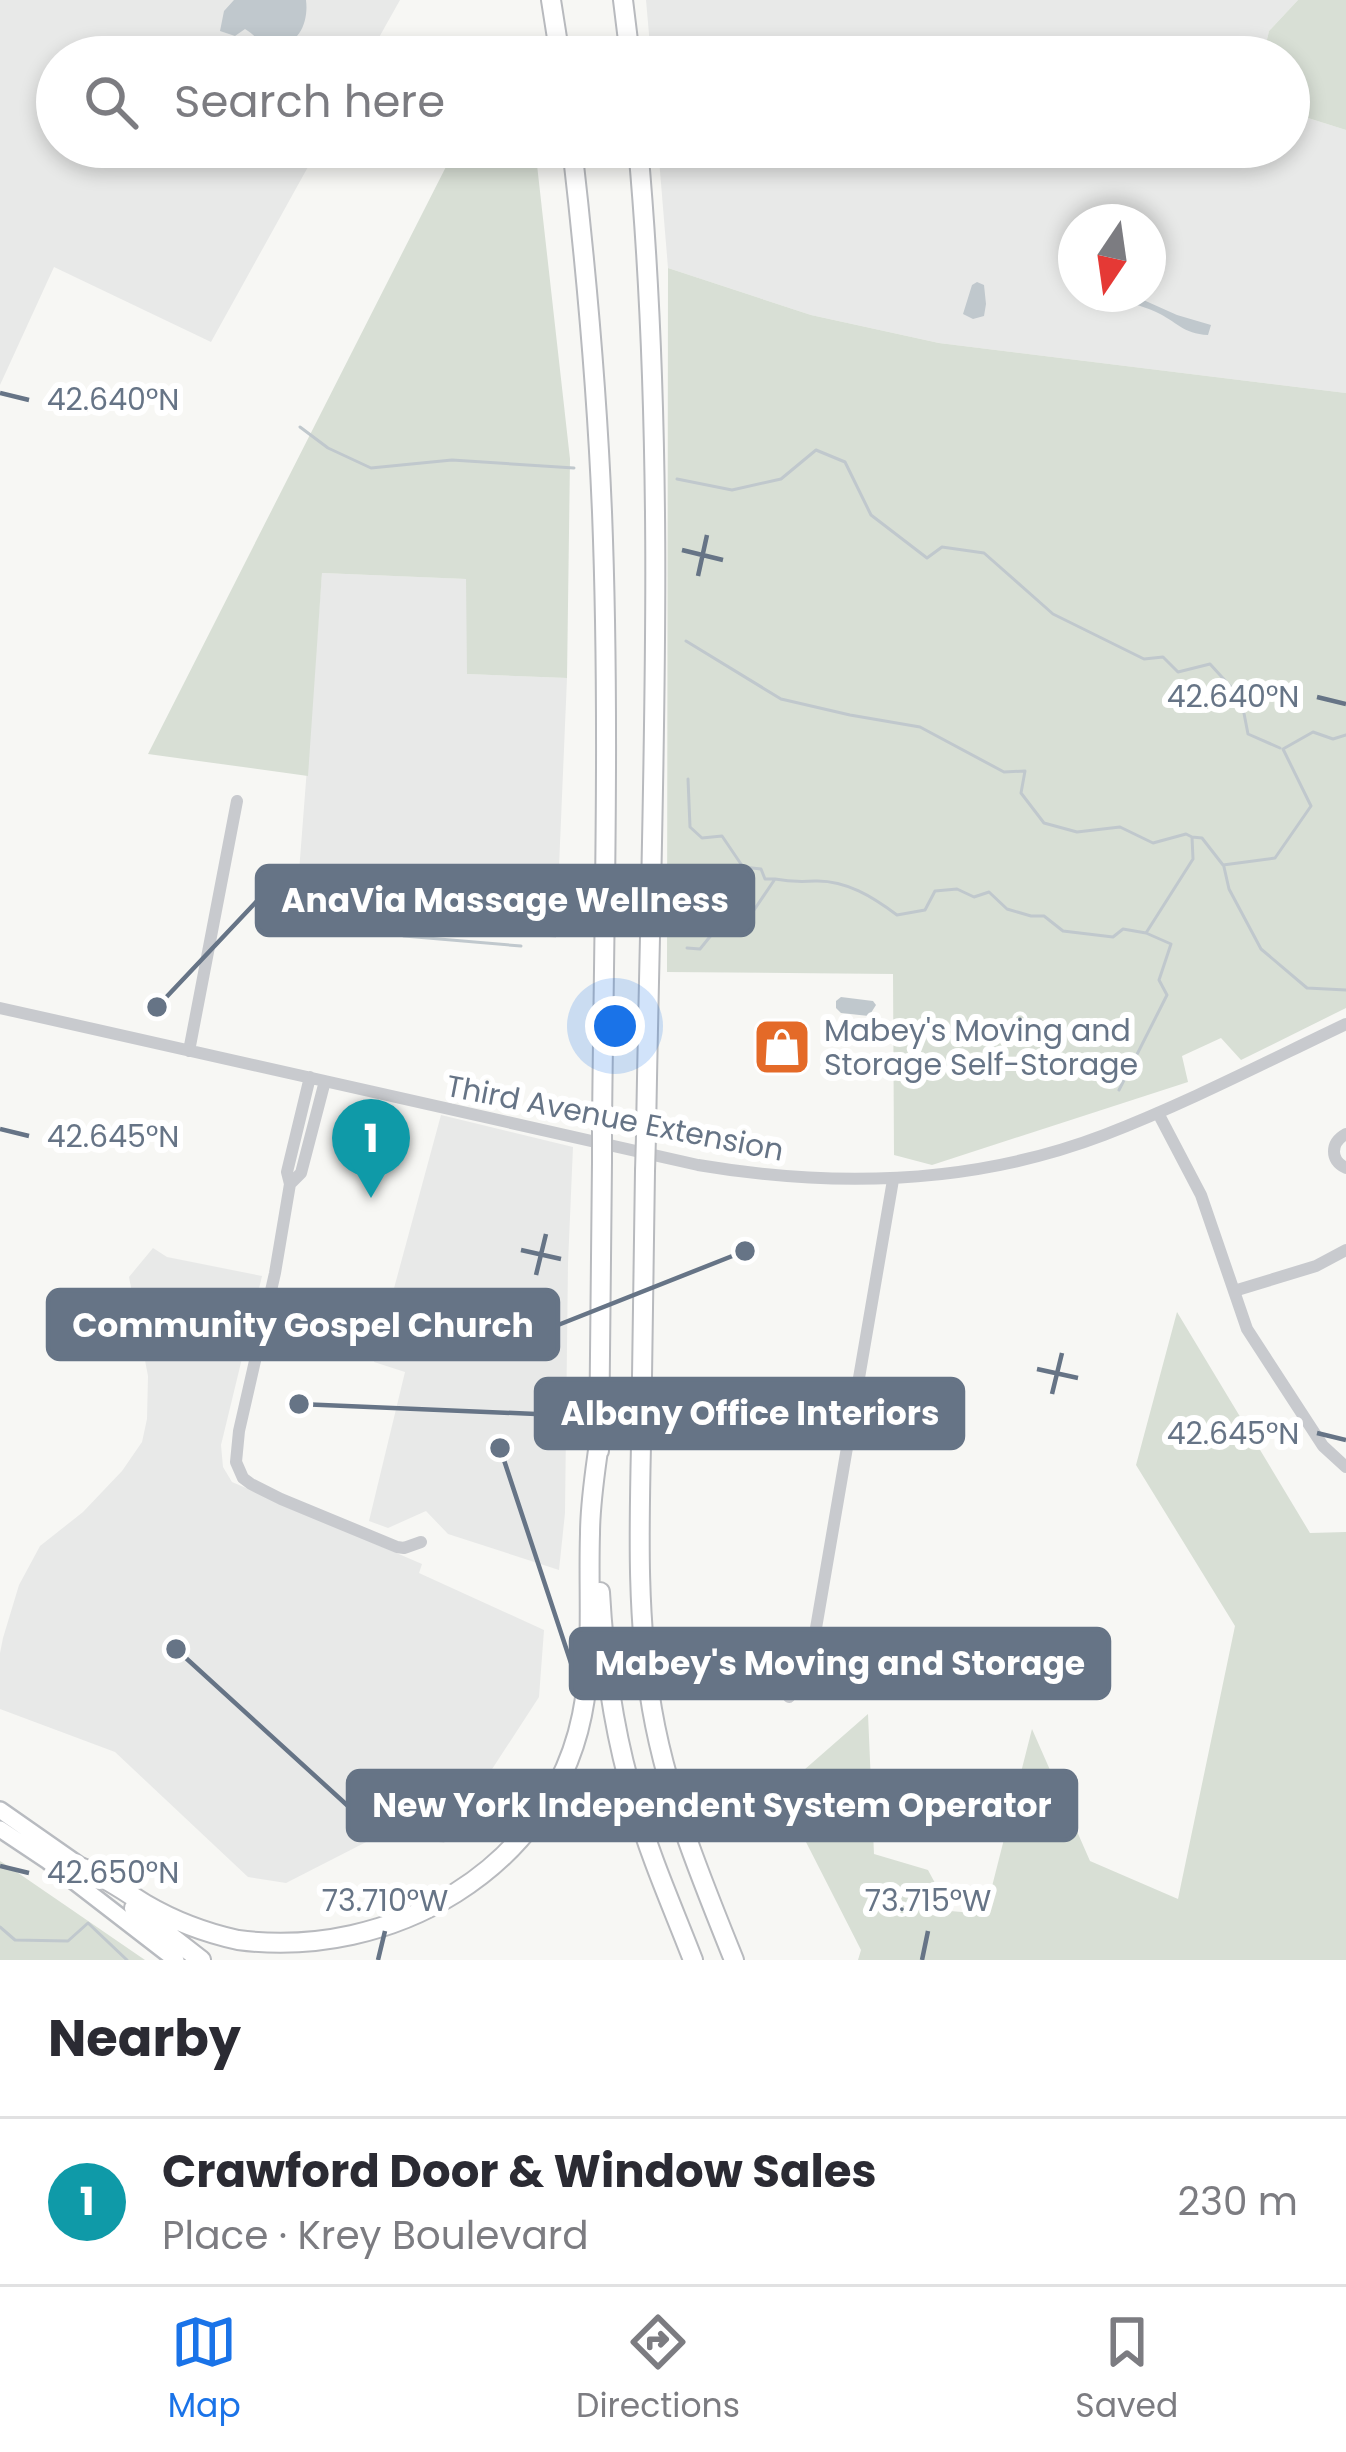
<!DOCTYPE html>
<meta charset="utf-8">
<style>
body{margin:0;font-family:Poppins,sans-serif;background:#f2f2f3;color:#2b2b33}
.compass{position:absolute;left:1058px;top:204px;width:108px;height:108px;border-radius:50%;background:#fff;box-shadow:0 6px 18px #0003;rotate:193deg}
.you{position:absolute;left:615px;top:1026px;width:42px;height:42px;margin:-30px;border:9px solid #fff;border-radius:50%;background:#1a73e8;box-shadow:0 0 0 18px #1a73e833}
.badge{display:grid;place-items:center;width:78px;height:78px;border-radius:50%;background:#1a73e8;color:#fff;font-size:39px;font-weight:700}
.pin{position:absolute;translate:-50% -99px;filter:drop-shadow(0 3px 6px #0008)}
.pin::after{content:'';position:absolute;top:63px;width:42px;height:36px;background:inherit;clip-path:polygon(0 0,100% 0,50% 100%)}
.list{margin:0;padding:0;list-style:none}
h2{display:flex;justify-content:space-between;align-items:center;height:156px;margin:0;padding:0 48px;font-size:51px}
h2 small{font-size:39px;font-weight:400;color:#7c7c81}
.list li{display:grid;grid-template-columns:78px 1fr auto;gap:36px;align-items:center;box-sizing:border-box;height:168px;padding:0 48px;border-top:3px solid #e1e1e2}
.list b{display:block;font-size:45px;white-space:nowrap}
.list p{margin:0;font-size:39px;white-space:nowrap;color:#7c7c81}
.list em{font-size:39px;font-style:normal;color:#7c7c81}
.icon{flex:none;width:66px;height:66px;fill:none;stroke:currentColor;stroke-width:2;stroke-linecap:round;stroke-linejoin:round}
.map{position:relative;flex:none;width:1346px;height:1960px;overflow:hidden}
.search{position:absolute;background:#fff;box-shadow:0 6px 18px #0003;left:36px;right:36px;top:36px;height:132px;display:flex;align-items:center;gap:30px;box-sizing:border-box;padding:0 42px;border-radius:66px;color:#7c7c81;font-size:45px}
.sheet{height:324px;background:#fff}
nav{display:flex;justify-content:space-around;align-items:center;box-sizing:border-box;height:168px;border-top:3px solid #e1e1e2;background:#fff;font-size:33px;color:#7c7c81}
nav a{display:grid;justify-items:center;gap:6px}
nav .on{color:#1a73e8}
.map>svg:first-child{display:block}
.built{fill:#e8e9e8;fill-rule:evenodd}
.green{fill:#d8dfd5}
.water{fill:#c0c8cd}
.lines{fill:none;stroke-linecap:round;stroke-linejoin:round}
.stream{stroke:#c0c8cd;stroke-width:3}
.major-casing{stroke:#b8bbc0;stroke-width:20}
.highway-casing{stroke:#b8babe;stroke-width:22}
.minor{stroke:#c8cace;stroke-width:12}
.major{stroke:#fff;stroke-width:15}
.highway{stroke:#fff;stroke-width:18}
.highway-bridge-casing{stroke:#b8babe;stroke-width:22;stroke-linecap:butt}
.highway-bridge{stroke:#fff;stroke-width:18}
.ticks{fill:none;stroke:#667486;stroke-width:4.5}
.labels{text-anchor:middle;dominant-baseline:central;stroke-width:12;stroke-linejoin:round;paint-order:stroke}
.poi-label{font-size:30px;fill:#667486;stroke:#fff;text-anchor:start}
.street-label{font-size:30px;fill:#667486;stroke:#fff}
.ticks-label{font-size:30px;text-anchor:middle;fill:#667486;stroke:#fff;stroke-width:12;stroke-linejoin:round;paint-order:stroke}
.leader{fill:none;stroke:#667486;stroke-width:4.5}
.callout-dot{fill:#667486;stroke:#fff;stroke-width:4.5}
.callout{fill:#667486;stroke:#667486;stroke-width:4.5}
.callout-label{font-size:33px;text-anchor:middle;font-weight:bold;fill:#fff}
</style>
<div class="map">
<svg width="1346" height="1960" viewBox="0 0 1346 1960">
<rect width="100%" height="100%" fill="#f7f7f4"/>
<path class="built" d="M0,0H400L368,57H57V147H319L211,342L54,267L0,385Z
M646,0H1298L1269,31L1263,57H651Z
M1289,112L1346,130V393L939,343L811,315L668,268L658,147H1289ZM1076,222H1148V294H1076Z
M322,573L467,579V674L567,678L556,938L297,898Z
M441,1115L573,1147L568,1263L565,1513L559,1570L448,1534L426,1511L388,1528L369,1521L405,1372L374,1362Z
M153,1248L167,1257L262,1276L221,1445L223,1467L232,1482L422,1564L419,1573L544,1630L539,1697L444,1843L402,1835L376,1837L286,1883L248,1877L115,1752L0,1709V1653L3,1638L19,1585L40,1546L83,1512L122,1471L142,1442L147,1419L148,1376L129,1277Z"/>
<path class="green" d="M1298,0H1346V130L1289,112V57H1263L1269,31Z
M456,147H535L570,459L567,678L467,674L466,579L322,573L308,776L148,754Z
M668,268L811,315L939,343L1346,393V1008L1241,1060L1221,1038L1182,1056L1188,1082L932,1165L894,1155L893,974L667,972Z
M1177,1312L1310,1533L1346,1532V1960H858L861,1950L780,1791L868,1714L874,1854L928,1870L950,1911L985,1914L1032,1729L1090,1861L1178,1899L1235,1626L1136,1465Z
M0,1861L8,1866L145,1960H0Z"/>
<path class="water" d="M234,0H306C309,23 298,50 269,45C259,43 254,34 245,29L235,36L220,31L224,11Z
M977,282L984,285L986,304L984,316L973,319L963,314L972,285Z
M1110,294H1130L1177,315L1211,325L1208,335C1183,334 1176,321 1156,312C1141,305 1125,303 1110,294Z
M841,997L873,1001L876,1005L869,1016L841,1013L836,1008V1001Z"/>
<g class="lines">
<path class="stream" d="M300,427L328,448L371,468L452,460L574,468
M677,479L732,490L781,479L816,450L845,462L871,515L927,558L942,547L984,553L1053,614L1144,659L1163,657L1178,672L1210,664L1241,698L1248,734L1280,748
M686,641L781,699L850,715L920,727L1004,772L1025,771L1021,793L1044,823L1077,832L1120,827L1153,843L1186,834L1192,837
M688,779L690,827L702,838L722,836L743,867L761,869L765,879H775
M1224,867L1229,889L1261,949L1307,988L1346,990
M265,913L324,923L364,920L404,936L521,946
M687,948L700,949L725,918L750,916L775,879C790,882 800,882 815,881C846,880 873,897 897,915L925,910L935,891L957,889L974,897L989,892L1007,909L1031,916H1044L1063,931L1113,937L1123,929L1146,933L1193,859L1192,837L1202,838L1223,865L1275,858L1311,806L1283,749L1313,732L1333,739L1346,735
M1119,1090L1167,995L1159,980L1171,944L1146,933
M0,1927L15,1940L68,1941L88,1923L127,1960"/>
<defs>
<path id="major" d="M0,1810L83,1868
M0,1829L48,1861L176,1960"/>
<path id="highway" d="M551,0L560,57
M623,0L630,57
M572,147C586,268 597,390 602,512C610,717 604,922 602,1126
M638,147C668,475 651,807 646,1136
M645,1171C644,1262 642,1354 641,1445C639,1533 637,1621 652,1709C667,1796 701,1878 734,1960
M599,1451L602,1162
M600,1592C604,1664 614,1735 635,1803C650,1857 673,1908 693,1960
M83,1868C106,1878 124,1891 145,1904C174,1921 206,1933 238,1940C391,1960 551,1869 582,1715C594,1656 588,1594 590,1534C590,1503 595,1473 599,1443
M134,1908L201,1960"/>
</defs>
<use href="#major" class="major-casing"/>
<use href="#highway" class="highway-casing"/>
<path class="minor" d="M0,1008L698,1165C834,1188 973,1185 1104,1135C1187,1103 1266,1062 1346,1024
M189,1051L237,801
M310,1077L287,1172L290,1184L275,1273L239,1431L236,1462L243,1478L251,1484L281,1499L397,1547L404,1548L421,1542
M1158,1113L1201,1195L1247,1329L1323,1446L1346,1467
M1346,1134C1330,1143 1330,1160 1346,1168
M290,1184L301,1173L325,1081
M1234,1291L1316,1266L1346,1250
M789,1697L802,1682L810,1663L893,1180"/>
<use href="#major" class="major"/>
<use href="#highway" class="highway"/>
<defs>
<path id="highway-bridge" d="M602,1162V1126
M645,1171L646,1136"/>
</defs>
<use href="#highway-bridge" class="highway-bridge-casing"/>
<use href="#highway-bridge" class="highway-bridge"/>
</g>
<path class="ticks" d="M0,393L29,400M682,550L723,560M698,576L707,535M1317,697L1346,704M0,1129L29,1136M521,1250L561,1259M536,1275L546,1234M1037,1369L1078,1378M1052,1394L1062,1353M1317,1433L1346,1440M0,1866L29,1873M378,1960L385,1931M922,1960L928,1931"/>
<defs>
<symbol id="shop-square" viewBox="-11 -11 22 22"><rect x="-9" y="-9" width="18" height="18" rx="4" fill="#e46a28" stroke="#fff"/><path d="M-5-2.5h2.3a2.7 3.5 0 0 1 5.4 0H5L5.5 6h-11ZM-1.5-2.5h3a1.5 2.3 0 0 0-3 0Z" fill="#fff"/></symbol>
</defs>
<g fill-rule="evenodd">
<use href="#shop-square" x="749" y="1014" width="66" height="66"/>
</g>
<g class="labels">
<g class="poi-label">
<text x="824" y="1030">Mabey's Moving and<tspan x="824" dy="34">Storage Self-Storage</tspan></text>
</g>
<g class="street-label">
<text transform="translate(615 1118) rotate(11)">Third Avenue Extension</text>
</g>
</g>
<g class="ticks-label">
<text x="113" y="410">42.640°N</text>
<text x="1233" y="707">42.640°N</text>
<text x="113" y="1147">42.645°N</text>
<text x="1233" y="1444">42.645°N</text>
<text x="113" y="1883">42.650°N</text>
<text x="385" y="1911">73.710°W</text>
<text x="928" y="1911">73.715°W</text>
</g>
<path class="leader" d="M157 1007L257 901M745 1251L558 1325M299 1404L536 1414M500 1448L571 1663M176 1649L348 1806"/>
<g class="callout-dot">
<circle cx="157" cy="1007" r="12"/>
<circle cx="745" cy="1251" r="12"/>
<circle cx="299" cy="1404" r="12"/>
<circle cx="500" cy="1448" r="12"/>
<circle cx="176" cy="1649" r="12"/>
</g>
<g class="callout">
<rect x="257" y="866" width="496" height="69" rx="12"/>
<rect x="48" y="1290" width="510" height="69" rx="12"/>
<rect x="536" y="1379" width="427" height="69" rx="12"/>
<rect x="571" y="1629" width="538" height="69" rx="12"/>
<rect x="348" y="1771" width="728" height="69" rx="12"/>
</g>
<g class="callout-label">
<text x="505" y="912">AnaVia Massage Wellness</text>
<text x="303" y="1337">Community Gospel Church</text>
<text x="750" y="1425">Albany Office Interiors</text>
<text x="840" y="1675">Mabey's Moving and Storage</text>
<text x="712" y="1817">New York Independent System Operator</text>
</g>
</svg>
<svg class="compass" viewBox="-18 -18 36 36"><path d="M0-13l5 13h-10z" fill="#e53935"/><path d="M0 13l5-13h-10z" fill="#7c7c81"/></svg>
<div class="you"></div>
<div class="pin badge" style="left:371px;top:1198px;background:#0f9aa8">1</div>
<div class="search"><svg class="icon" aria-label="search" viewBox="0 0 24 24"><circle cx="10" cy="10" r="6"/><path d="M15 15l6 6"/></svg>Search here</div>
</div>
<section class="sheet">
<h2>Nearby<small></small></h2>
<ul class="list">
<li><span class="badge" style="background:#0f9aa8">1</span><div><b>Crawford Door &amp; Window Sales</b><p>Place · Krey Boulevard</p></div><em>230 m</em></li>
</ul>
</section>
<nav>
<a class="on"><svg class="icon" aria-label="map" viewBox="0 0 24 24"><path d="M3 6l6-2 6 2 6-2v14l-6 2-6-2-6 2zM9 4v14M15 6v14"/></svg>Map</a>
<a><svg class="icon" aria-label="directions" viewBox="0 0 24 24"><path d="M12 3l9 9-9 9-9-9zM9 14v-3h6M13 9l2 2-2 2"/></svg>Directions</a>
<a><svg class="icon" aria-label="saved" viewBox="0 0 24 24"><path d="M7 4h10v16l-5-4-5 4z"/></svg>Saved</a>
</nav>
